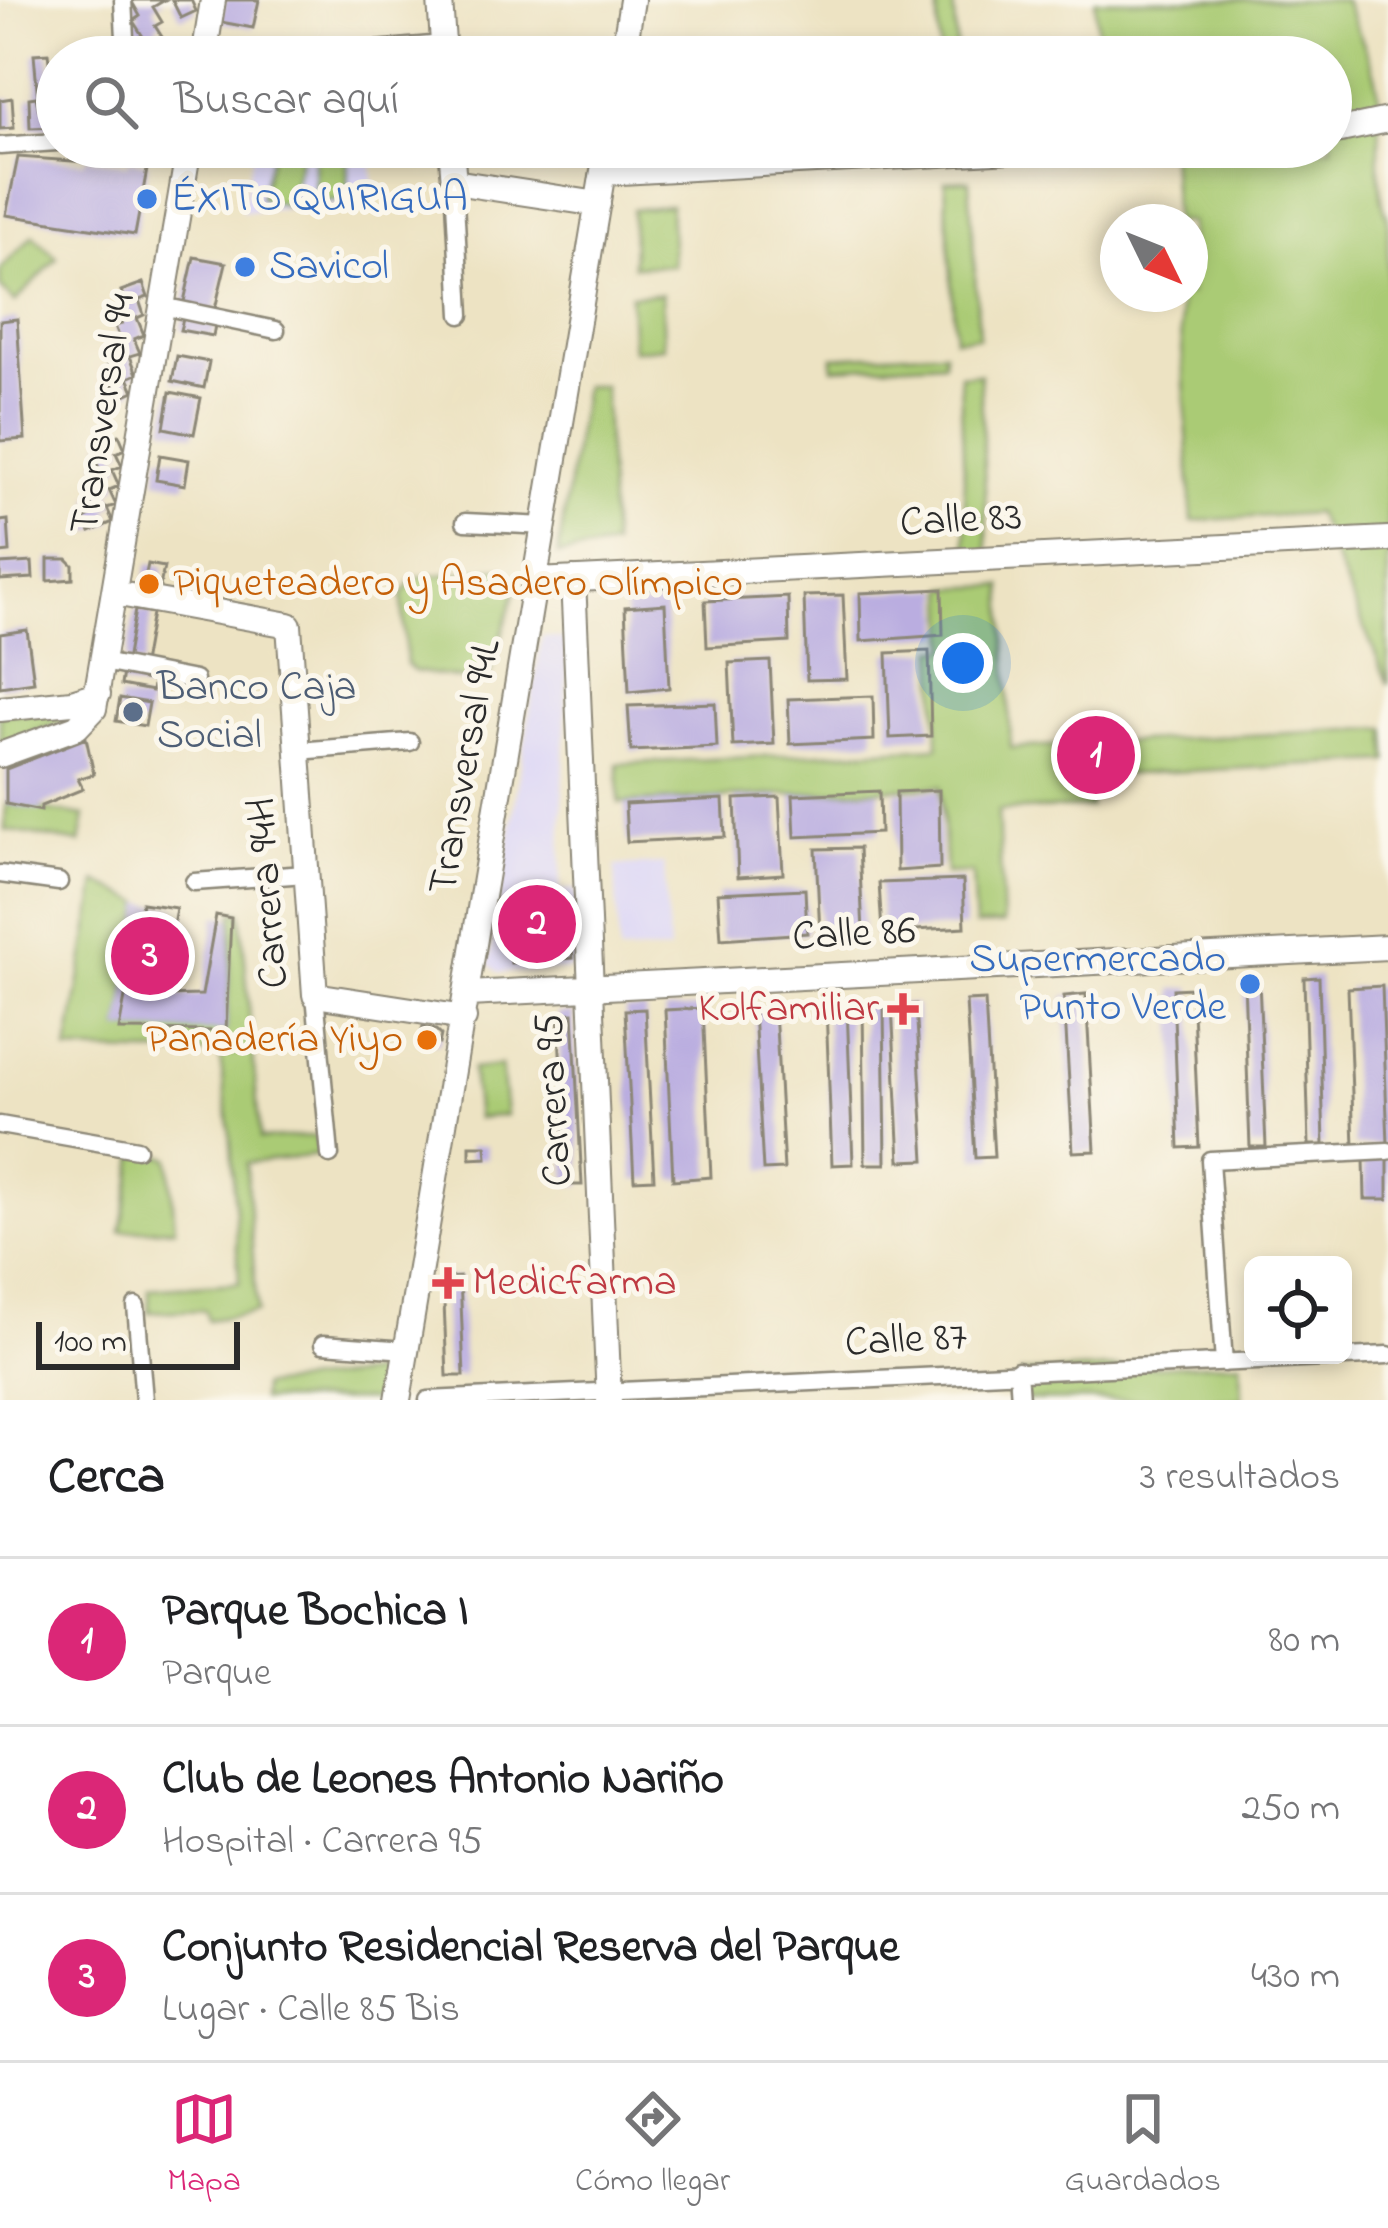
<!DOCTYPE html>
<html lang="es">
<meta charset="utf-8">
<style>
body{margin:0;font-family:"Indie Flower",sans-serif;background:#f2f2f2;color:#202124}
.controls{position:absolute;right:36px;bottom:36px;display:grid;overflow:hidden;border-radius:18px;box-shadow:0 6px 18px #0003}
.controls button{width:108px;height:108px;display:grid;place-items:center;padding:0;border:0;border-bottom:3px solid #e0e0e0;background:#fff;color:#202124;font:60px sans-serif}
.compass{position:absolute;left:1100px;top:204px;width:108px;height:108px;border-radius:50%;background:#fff;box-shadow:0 6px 18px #0003;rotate:133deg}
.scale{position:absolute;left:36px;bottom:30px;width:204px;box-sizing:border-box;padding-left:12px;border:6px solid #2b2b2b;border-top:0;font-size:33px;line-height:42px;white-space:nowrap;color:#2b2b2b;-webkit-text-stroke:9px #fbf7ec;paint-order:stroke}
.you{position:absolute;left:963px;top:663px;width:42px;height:42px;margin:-30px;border:9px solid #fff;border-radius:50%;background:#1a73e8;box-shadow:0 0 0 18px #1a73e833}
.badge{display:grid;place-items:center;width:78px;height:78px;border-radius:50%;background:#db2777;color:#fff;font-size:39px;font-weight:700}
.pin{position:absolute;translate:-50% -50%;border:6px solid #fff;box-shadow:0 3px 12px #0006}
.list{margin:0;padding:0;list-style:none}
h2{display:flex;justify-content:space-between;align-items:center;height:156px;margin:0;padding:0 48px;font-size:51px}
h2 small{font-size:39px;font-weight:400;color:#757577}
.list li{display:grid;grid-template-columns:78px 1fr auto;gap:36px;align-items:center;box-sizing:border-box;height:168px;padding:0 48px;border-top:3px solid #e0e0e0}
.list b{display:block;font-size:45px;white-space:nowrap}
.list p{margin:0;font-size:39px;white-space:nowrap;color:#757577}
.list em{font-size:39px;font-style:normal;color:#757577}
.icon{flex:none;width:66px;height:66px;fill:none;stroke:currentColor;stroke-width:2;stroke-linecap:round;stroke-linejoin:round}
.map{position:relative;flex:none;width:1388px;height:1400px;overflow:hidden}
.search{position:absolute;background:#fff;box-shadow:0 6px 18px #0003;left:36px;right:36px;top:36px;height:132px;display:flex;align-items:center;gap:30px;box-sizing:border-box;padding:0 42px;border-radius:66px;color:#757577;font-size:45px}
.sheet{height:660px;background:#fff}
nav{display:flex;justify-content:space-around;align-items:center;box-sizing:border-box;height:168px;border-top:3px solid #e0e0e0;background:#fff;font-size:33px;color:#757577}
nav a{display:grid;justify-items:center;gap:6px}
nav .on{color:#db2777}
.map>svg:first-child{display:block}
.built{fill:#dcd6f6}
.green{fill:#aacb74;stroke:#6a7b50;stroke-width:3}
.building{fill:#baade0}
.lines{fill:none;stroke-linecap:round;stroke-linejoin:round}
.street-casing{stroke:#8c8777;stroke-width:21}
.secondary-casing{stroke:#8c8777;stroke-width:28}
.street{stroke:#fff;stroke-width:16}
.secondary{stroke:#fff;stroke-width:24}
.shop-dot{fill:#3f7fe0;stroke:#fbf7ec;stroke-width:4.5}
.food-dot{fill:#e8710a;stroke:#fbf7ec;stroke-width:4.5}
.service-dot{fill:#5c6f8a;stroke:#fbf7ec;stroke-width:4.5}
.health-dot{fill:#e0444e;stroke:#fbf7ec;stroke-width:4.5}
.labels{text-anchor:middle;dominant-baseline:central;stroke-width:10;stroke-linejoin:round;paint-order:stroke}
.shop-label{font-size:42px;fill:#366cbe;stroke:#fbf7ec;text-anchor:start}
.street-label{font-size:42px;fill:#2b2b2b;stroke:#fbf7ec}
.food-label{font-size:42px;fill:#c56008;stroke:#fbf7ec;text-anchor:start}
.service-label{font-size:42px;fill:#4e5e75;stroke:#fbf7ec;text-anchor:start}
.health-label{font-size:42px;fill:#be3a42;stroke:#fbf7ec;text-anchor:end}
</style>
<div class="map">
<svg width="1388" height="1400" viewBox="0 0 1388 1400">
<rect width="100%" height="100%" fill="#fbf7ec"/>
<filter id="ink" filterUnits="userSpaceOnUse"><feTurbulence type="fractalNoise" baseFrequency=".00833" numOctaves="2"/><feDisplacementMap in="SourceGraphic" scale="24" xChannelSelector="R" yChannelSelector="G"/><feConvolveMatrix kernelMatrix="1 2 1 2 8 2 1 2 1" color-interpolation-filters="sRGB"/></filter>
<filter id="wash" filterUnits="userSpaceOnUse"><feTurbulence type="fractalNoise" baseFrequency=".004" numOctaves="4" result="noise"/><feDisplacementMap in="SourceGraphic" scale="48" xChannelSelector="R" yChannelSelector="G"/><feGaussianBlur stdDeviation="2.7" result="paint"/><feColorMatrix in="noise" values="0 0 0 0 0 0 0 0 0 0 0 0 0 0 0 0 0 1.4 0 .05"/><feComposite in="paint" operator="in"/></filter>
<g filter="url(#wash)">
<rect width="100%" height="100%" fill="#ede3c3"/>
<path class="built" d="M254,147H371L374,203L241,212Z
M542,636L568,640L560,890L576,889L579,961L568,970L499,973L489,964Z
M664,864L669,951L619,953L615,866Z"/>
<path class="green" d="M937,0H953L957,57H940Z
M1095,0H1344C1355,25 1370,53 1376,79C1386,126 1370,176 1388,219V684L1316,513L1192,521L1179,294H1190V222H1174L1170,147H1331V57H1100Z
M273,147L302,150L289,206L260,199Z
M314,152H347L348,200L315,201Z
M969,180L979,337L955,339L945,181Z
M670,205L673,265L633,266L632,210Z
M33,235L57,258L15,302L0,287V270Z
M662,294L664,347L633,350L630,295Z
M944,351V362L833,368V357Z
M980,374L988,555L967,556L960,375Z
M584,386H604L612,546L558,555Z
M502,568L516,589L487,683L414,671L406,664L402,596L413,578Z
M1003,586L1011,748L1386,728L1388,761L1089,776L1090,807L998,811L1003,924L975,926L972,873L946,874L941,786L619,803L618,764L938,747L935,650L948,648L946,588Z
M0,713H83L0,746Z
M6,804L85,816L80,843L5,830Z
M97,882L142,903L120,1029L226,1030L233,912L241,913L260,1139L316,1136L319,1155L246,1163L257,1312L208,1320L205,1310L149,1312V1289L239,1283L231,1142L220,1057L242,1050L182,1054L68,1051Z
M501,1066L506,1115L477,1118L472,1069Z
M137,1149L169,1158L175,1228L121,1231Z
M1241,1362L1242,1400H1022L1021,1373Z
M393,1372L389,1400H261L262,1386Z"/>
<g id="blocks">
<path class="building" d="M135,0H165L153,7L162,22L155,26L164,40L156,45L163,57H137L143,53L135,39L142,35L133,21L140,16L132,2Z
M172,0H191L196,11L181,18Z
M225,0H259L253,28L221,22Z
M48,53L53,97L57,96V127L30,128L29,98L36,97L39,111L34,54Z
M12,98L14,128L0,129V100Z
M18,157L85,162L86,157L127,165L129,160L148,164L135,235L6,215Z
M194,257L226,263L214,313L183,306Z
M143,283L148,297L139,300L144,315L137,318L144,335L134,339L140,353L130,356L137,374L128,378L134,391L114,400L108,386L114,384L107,366L116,362L111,348L122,344L115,326L122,324L117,308L126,305L121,291Z
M17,319L25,439L0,441V321Z
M183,319L215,325L213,336L180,330Z
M177,356L209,362L204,388L172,381Z
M170,392L201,398L194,434L164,428Z
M119,435L125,449L116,453L122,466L112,470L119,486L109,490L116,505L107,508L113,522L90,532L84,519L95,514L89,498L100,494L93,478L102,475L96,461L106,457L100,443Z
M160,455L189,460L185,485L156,480Z
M8,520L10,552L0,553V521Z
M48,559H67L73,565V579L48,581Z
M32,562L33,578L0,580V564Z
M148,564L164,567L159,591L143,588Z
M942,589L943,635L861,641L860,593Z
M843,595L847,679L807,680L804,596Z
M788,597L789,642L707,647L705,601Z
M665,604L669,688L629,692L625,607Z
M135,610L152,613L143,664L126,662Z
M27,630L34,682L0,687V634Z
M929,651L931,736L890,738L887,653Z
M770,661L774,744L733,746L729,663Z
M123,672L154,678L152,691L121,685Z
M873,696L874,740L790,744L788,699Z
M120,698L149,703L145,726L116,721Z
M715,703L717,747L631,751L628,706Z
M86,738L94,774L78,779L83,789L41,806V811L6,804V769Z
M939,790L940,868L897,871L896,792Z
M879,791L880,833L795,837L793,795Z
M779,797L783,874L738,877L735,799Z
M723,799L725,837L627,842L625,804Z
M859,848L863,932L820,934L816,849Z
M963,880L965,927L882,932L879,883Z
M805,889L807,933L721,939L718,893Z
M569,900L573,958L511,963L508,921L552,917L551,902Z
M142,903L176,908L162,996L202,995L216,915L231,918L226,1031L119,1030Z
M1319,977L1324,1145H1309L1304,978Z
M1244,980H1259L1266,1147H1250Z
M1382,986L1388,1144L1354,1146L1348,988Z
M1192,988L1199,1147L1179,1148L1173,989Z
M1086,994L1095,1151L1073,1152L1064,996Z
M985,1000L994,1157L975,1158L966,1001Z
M916,1004L925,1160L900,1161L892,1005Z
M863,1006H884L886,1164H865Z
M826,1007H847L853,1164L832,1165Z
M703,1008L711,1177L673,1180L665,1010Z
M645,1009L654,1179L634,1180L625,1010Z
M775,1010L784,1169L763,1170L754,1011Z
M573,1013L582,1185H567L558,1014Z
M423,1027L436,1030L441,1035L439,1044L419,1039Z
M470,1146H486L487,1158L470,1159Z
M1388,1158V1199H1365L1364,1159Z
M460,1277L464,1376H447L443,1278Z"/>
</g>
</g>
<g filter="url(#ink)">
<use href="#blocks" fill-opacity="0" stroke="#8c8777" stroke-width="3"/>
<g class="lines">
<defs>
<path id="street" d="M123,0L126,57
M330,54L443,44
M0,146L57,142
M454,182L461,315
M162,306L276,330
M465,522L546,526
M103,662L195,680
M298,751L410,742
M0,874L59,882
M194,882L306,874
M315,995L330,1155
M0,1125L137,1149
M136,1306L144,1400
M323,1344L407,1350
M1224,1363L1210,1160L1388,1151
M1018,1370L1020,1400
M428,1400L1388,1355"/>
<path id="secondary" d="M440,0L444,57
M204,57L213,0
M623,57L632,0
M1331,132L1388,120
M451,147L454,182L598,204
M603,173L1064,147
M573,579L609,1400
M537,581L1388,539
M114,593L289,625L315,995L464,1018
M0,709L72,702L98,694
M0,755L77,727L94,709L189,147
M468,994L1388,947
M398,1400L607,147"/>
</defs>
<use href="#street" class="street-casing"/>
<use href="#secondary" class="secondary-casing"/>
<use href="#street" class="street"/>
<use href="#secondary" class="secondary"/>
</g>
</g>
<g class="shop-dot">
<circle cx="147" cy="199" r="12"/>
<circle cx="245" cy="267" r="12"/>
<circle cx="1250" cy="984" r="12"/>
</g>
<g class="food-dot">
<circle cx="149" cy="584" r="12"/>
<circle cx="427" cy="1040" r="12"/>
</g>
<circle class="service-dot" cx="133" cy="712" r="12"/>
<g class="health-dot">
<path d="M897 991h12v12h12v12h-12v12h-12v-12h-12v-12h12z"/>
<path d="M442 1265h12v12h12v12h-12v12h-12v-12h-12v-12h12z"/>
</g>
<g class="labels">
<g class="shop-label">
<text x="171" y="199">ÉXITO QUIRIGUA</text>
<text x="269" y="267">Savicol</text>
<text x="1226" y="960" text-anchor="end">Supermercado<tspan x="1226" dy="48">Punto Verde</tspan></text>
</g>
<g class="street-label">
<text transform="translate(104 414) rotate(-81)">Transversal 94</text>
<text transform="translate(961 521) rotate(-3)">Calle 83</text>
<text transform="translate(466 767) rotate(-80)">Transversal 94L</text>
<text transform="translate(269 893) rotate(-94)">Carrera 94H</text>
<text transform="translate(854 935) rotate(-3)">Calle 86</text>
<text transform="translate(555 1100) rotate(-93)">Carrera 95</text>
<text transform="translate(906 1341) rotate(-3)">Calle 87</text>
</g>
<g class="food-label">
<text x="173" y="584">Piqueteadero y Asadero Olímpico</text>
<text x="403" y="1040" text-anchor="end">Panadería Yiyo</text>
</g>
<g class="service-label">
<text x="157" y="688">Banco Caja<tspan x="157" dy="48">Social</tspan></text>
</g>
<g class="health-label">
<text x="879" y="1009">Kolfamiliar</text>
<text x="472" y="1283" text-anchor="start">Medicfarma</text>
</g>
</g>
</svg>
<div class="controls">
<button><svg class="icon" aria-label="locate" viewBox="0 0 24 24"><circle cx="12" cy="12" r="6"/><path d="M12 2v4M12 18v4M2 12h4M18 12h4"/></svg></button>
</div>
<svg class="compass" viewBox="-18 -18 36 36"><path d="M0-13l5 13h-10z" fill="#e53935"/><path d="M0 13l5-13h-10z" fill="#757577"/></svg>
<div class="scale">100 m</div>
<div class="you"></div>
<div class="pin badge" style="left:1096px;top:755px">1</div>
<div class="pin badge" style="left:537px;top:924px">2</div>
<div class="pin badge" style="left:150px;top:956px">3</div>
<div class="search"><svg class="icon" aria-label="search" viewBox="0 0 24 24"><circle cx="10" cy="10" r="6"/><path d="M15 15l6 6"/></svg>Buscar aquí</div>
</div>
<section class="sheet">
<h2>Cerca<small>3 resultados</small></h2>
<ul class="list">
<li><span class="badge">1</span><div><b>Parque Bochica I</b><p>Parque</p></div><em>80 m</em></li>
<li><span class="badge">2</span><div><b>Club de Leones Antonio Nariño</b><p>Hospital · Carrera 95</p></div><em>250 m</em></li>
<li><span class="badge">3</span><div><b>Conjunto Residencial Reserva del Parque</b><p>Lugar · Calle 85 Bis</p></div><em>430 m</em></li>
</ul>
</section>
<nav>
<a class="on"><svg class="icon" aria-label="map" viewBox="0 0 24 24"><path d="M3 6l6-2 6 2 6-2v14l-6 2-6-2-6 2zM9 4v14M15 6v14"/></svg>Mapa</a>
<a><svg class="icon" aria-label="directions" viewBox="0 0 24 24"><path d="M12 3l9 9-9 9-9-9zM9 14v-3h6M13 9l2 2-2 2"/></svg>Cómo llegar</a>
<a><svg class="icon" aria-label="saved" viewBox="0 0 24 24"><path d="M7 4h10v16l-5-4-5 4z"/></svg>Guardados</a>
</nav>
